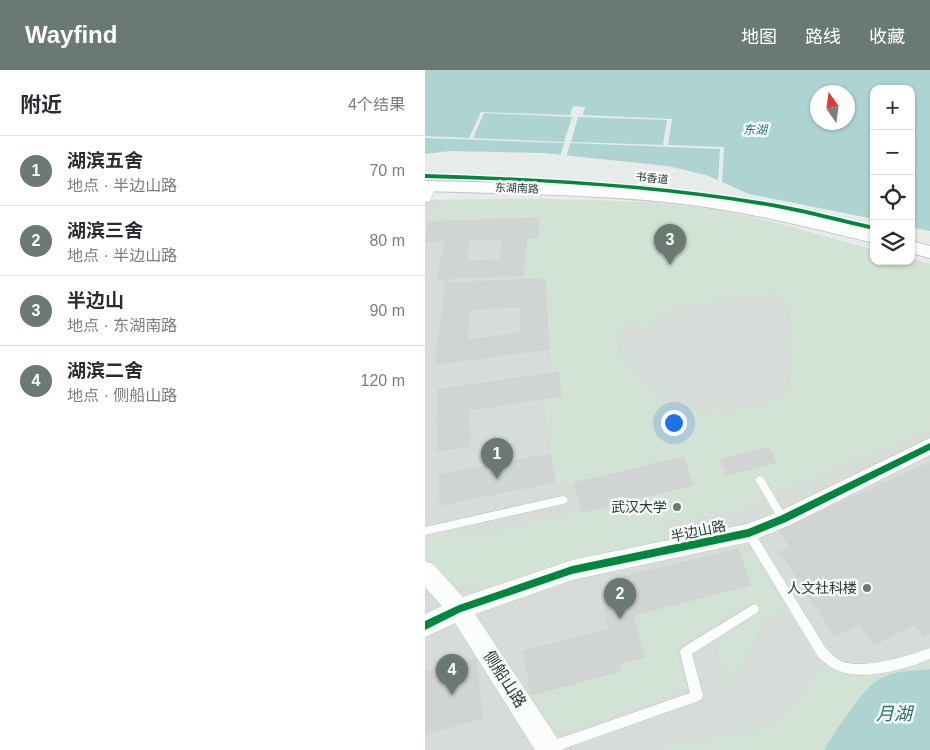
<!DOCTYPE html>
<html lang="zh">
<meta charset="utf-8">
<style>
body{margin:0;font-family:Helvetica,"Noto Sans SC",sans-serif;background:#f2f2f3;color:#2b2b33}
.controls{position:absolute;right:15px;top:15px;display:grid;overflow:hidden;border-radius:10px;box-shadow:0 1px 4px #0004}
.controls button{width:45px;height:45px;display:grid;place-items:center;padding:0;border:0;border-bottom:1px solid #e1e1e2;background:#fff;color:#2b2b33;font:25px sans-serif}
.compass{position:absolute;left:385px;top:15px;width:45px;height:45px;border-radius:50%;background:#fff;box-shadow:0 1px 4px #0004;rotate:346deg}
.you{position:absolute;left:248px;top:352px;width:18px;height:18px;margin:-12px;border:4px solid #fff;border-radius:50%;background:#1a73e8;box-shadow:0 0 0 8px #1a73e833}
.badge{display:grid;place-items:center;width:32px;height:32px;border-radius:50%;background:#6a7972;color:#fff;font-size:16px;font-weight:700}
.pin{position:absolute;translate:-50% -41px;filter:drop-shadow(0 1px 2px #0008)}
.pin::after{content:'';position:absolute;top:26px;width:18px;height:15px;background:inherit;clip-path:polygon(0 0,100% 0,50% 100%)}
.list{margin:0;padding:0;list-style:none}
h2{display:flex;justify-content:space-between;align-items:center;height:65px;margin:0;padding:0 20px;font-size:21px}
h2 small{font-size:16px;font-weight:400;color:#7c7c81}
.list li{display:grid;grid-template-columns:32px 1fr auto;gap:15px;align-items:center;box-sizing:border-box;height:70px;padding:0 20px;border-top:1px solid #e1e1e2}
.list b{display:block;font-size:19px;white-space:nowrap}
.list p{margin:0;font-size:16px;white-space:nowrap;color:#7c7c81}
.list em{font-size:16px;font-style:normal;color:#7c7c81}
.icon{flex:none;width:28px;height:28px;fill:none;stroke:currentColor;stroke-width:2;stroke-linecap:round;stroke-linejoin:round}
.map{position:relative;flex:none;width:505px;height:680px;overflow:hidden}
header{display:flex;align-items:center;gap:30px;box-sizing:border-box;height:70px;padding:0 25px;background:#6a7972;color:#fff}
header strong{font-size:24px}
nav{display:flex;gap:28px;margin-inline-start:auto;font-size:18px}
main{display:flex}
aside{flex:1;background:#fff}
.map>svg:first-child{display:block}
.built{fill:#d6dcd8}
.green{fill:#d2e2d4;fill-rule:evenodd}
.water{fill:#aed4d1;fill-rule:evenodd}
.pier{fill:#e7ebe9;fill-rule:evenodd}
.building{fill:#d0d4d2;stroke:#d0d4d1;fill-rule:evenodd}
.lines{fill:none;stroke-linecap:round;stroke-linejoin:round}
.service-casing{stroke:#c4c8c6;stroke-width:1}
.minor-casing{stroke:#c4c8c6;stroke-width:1}
.tertiary-casing{stroke:#c4c8c6;stroke-width:2}
.service{fill:#fbfcfc;fill-rule:evenodd}
.minor{fill:#fbfcfc;fill-rule:evenodd}
.tertiary{fill:#fbfcfc;fill-rule:evenodd}
.cycleway-casing{stroke:#f6f9f7;stroke-width:3}
.cycleway{fill:#00873e;fill-rule:evenodd}
.poi-dot{fill:#6a7972;stroke:#f6f9f7;stroke-width:2}
.labels{text-anchor:middle;dominant-baseline:central;stroke-width:5;stroke-linejoin:round;paint-order:stroke}
.far-street-label{font-size:11px;fill:#273c32;stroke:#f6f9f7}
.far-water-label{font-size:12px;font-style:italic;fill:#28716e;stroke:#f6f9f7}
.poi-label{font-size:14px;fill:#273c32;stroke:#f6f9f7;text-anchor:end}
.street-label{font-size:14px;fill:#273c32;stroke:#f6f9f7}
.near-street-label{font-size:16px;fill:#273c32;stroke:#f6f9f7}
.near-water-label{font-size:18px;font-style:italic;fill:#28716e;stroke:#f6f9f7}
</style>
<header>
<strong>Wayfind</strong>
<nav><a>地图</a><a>路线</a><a>收藏</a></nav>
</header>
<main>
<aside>
<h2>附近<small>4个结果</small></h2>
<ul class="list">
<li><span class="badge">1</span><div><b>湖滨五舍</b><p>地点 · 半边山路</p></div><em>70 m</em></li>
<li><span class="badge">2</span><div><b>湖滨三舍</b><p>地点 · 半边山路</p></div><em>80 m</em></li>
<li><span class="badge">3</span><div><b>半边山</b><p>地点 · 东湖南路</p></div><em>90 m</em></li>
<li><span class="badge">4</span><div><b>湖滨二舍</b><p>地点 · 侧船山路</p></div><em>120 m</em></li>
</ul>
</aside>
<div class="map">
<svg width="505" height="680" viewBox="0 0 505 680">
<rect width="100%" height="100%" fill="#e7ebe9"/>
<path class="built" d="M116,129L234,133L292,140L344,151L449,180V191H486V189L505,194V680H0V130Z"/>
<path class="green" d="M116,129C174,130 233,131 290,140C344,149 396,166 449,180V191H486V189L505,194V359L317,439L239,455L243,469C210,476 176,483 142,492C111,500 68,523 35,516C21,513 10,499 0,488V463L75,460L268,415L258,387L132,417L125,384L119,328L136,325L133,302L126,303L121,209L98,210L102,168L113,167L114,148L4,152L7,137L19,134L20,130ZM355,222C371,250 372,291 361,321C337,343 272,347 243,332C231,325 220,314 211,304C200,293 191,280 193,264L200,254L226,257L242,239Z
M313,479L328,485L362,541L339,546L313,604L301,608L291,574L333,546L326,530L251,579L262,619L134,664L106,625L195,601L194,593L219,587L208,545L326,515Z
M505,588V680H221L334,660C367,649 379,622 397,596C434,608 470,606 505,588Z"/>
<path class="water" d="M0,0H505V161L486,157V19H449V149L324,124L281,105L243,96L118,83L26,81L0,84ZM392,22H422V52H392Z
M505,599V680H399C411,661 437,618 456,608C471,600 489,601 505,599Z"/>
<path class="pier" d="M148,36L160,37L158,45L247,49L243,75L299,77L297,114L293,112L295,79L145,73L141,88L135,87L139,73L0,68V66L44,68L56,42L145,45ZM59,43L147,47L139,72L48,68ZM153,47L242,50L238,75L146,72Z"/>
<path class="building" d="M114,148L113,167L102,168L98,205L12,209L20,171L0,172L4,152ZM77,169L75,190L41,191L44,170Z
M120,209L124,279L10,294L21,213ZM96,237V263L42,270L45,239Z
M133,302L136,326L44,340L45,376L13,381L12,320Z
M344,377L351,393L302,405L295,389Z
M125,384L130,412L15,435L14,405Z
M258,387L268,415L157,442L149,413Z
M505,393V563L499,566L490,554L449,575L435,554L410,566L355,482L365,477L353,460Z
M313,479L326,515L208,545L219,587L194,593L196,601L106,625L99,581L184,559L177,526L202,520L198,507Z
M51,588L57,648L0,664V601Z"/>
<g class="lines">
<defs>
<path id="service" d="M335,406L338,407L361,446L363,449L361,452L358,453L355,452L332,413L330,410L332,407Z
M138,426L141,427L143,430L141,433L138,434L0,465V457Z
M324,459L328,460L400,577C405,583 411,589 418,592C441,599 483,586 505,578V589C482,599 442,610 417,602C407,599 399,593 392,585L320,466L319,463L320,460Z
M329,534L333,536L334,539L333,542L267,584L278,626L276,630L135,680H119L118,678L120,674L124,672L265,623L255,582L257,578Z"/>
<path id="minor" d="M4,112L9,113L11,116L5,131L0,132V113Z
M505,368V385L365,455L324,472L147,510L50,544L134,671L138,680H110L30,553L0,567V544L17,536L0,517V491L8,494L38,527L147,490L322,454L351,443Z"/>
<path id="tertiary" d="M0,111C89,113 178,114 266,124C328,132 388,147 449,161V173C388,158 328,143 266,135C178,124 89,124 0,121Z
M486,171L505,176V188L486,183Z"/>
</defs>
<use href="#service" class="service-casing"/>
<use href="#minor" class="minor-casing"/>
<use href="#tertiary" class="tertiary-casing"/>
<use href="#service" class="service"/>
<use href="#minor" class="minor"/>
<use href="#tertiary" class="tertiary"/>
<defs>
<path id="cycleway" d="M0,104C118,108 236,114 352,134C385,140 417,149 449,156V160C417,153 385,144 352,138C236,117 118,111 0,108Z
M505,373V380L361,452L324,467L147,504L36,542L0,560V551L34,535L147,496L323,459L355,446Z"/>
</defs>
<use href="#cycleway" class="cycleway-casing"/>
<use href="#cycleway" class="cycleway"/>
</g>
<g class="poi-dot">
<circle cx="252" cy="437" r="5"/>
<circle cx="442" cy="518" r="5"/>
</g>
<g class="labels">
<g class="far-street-label">
<text transform="translate(227 108) rotate(6)">书香道</text>
<text transform="translate(92 118) rotate(2)">东湖南路</text>
</g>
<g class="far-water-label">
<text x="330" y="60">东湖</text>
</g>
<g class="poi-label">
<text x="242" y="437">武汉大学</text>
<text x="432" y="518">人文社科楼</text>
</g>
<g class="street-label">
<text transform="translate(273 461) rotate(-12)">半边山路</text>
</g>
<g class="near-street-label">
<text transform="translate(80 609) rotate(57)">侧船山路</text>
</g>
<g class="near-water-label">
<text x="469" y="644">月湖</text>
</g>
</g>
</svg>
<div class="controls">
<button>+</button>
<button>−</button>
<button><svg class="icon" aria-label="locate" viewBox="0 0 24 24"><circle cx="12" cy="12" r="6"/><path d="M12 2v4M12 18v4M2 12h4M18 12h4"/></svg></button>
<button><svg class="icon" aria-label="layers" viewBox="0 0 24 24"><path d="M12 4l9 5-9 5-9-5zM3 14l9 5 9-5"/></svg></button>
</div>
<svg class="compass" viewBox="-18 -18 36 36"><path d="M0-13l5 13h-10z" fill="#e53935"/><path d="M0 13l5-13h-10z" fill="#7c7c81"/></svg>
<div class="you"></div>
<div class="pin badge" style="left:72px;top:409px">1</div>
<div class="pin badge" style="left:195px;top:549px">2</div>
<div class="pin badge" style="left:245px;top:195px">3</div>
<div class="pin badge" style="left:27px;top:625px">4</div>
</div>
</main>
